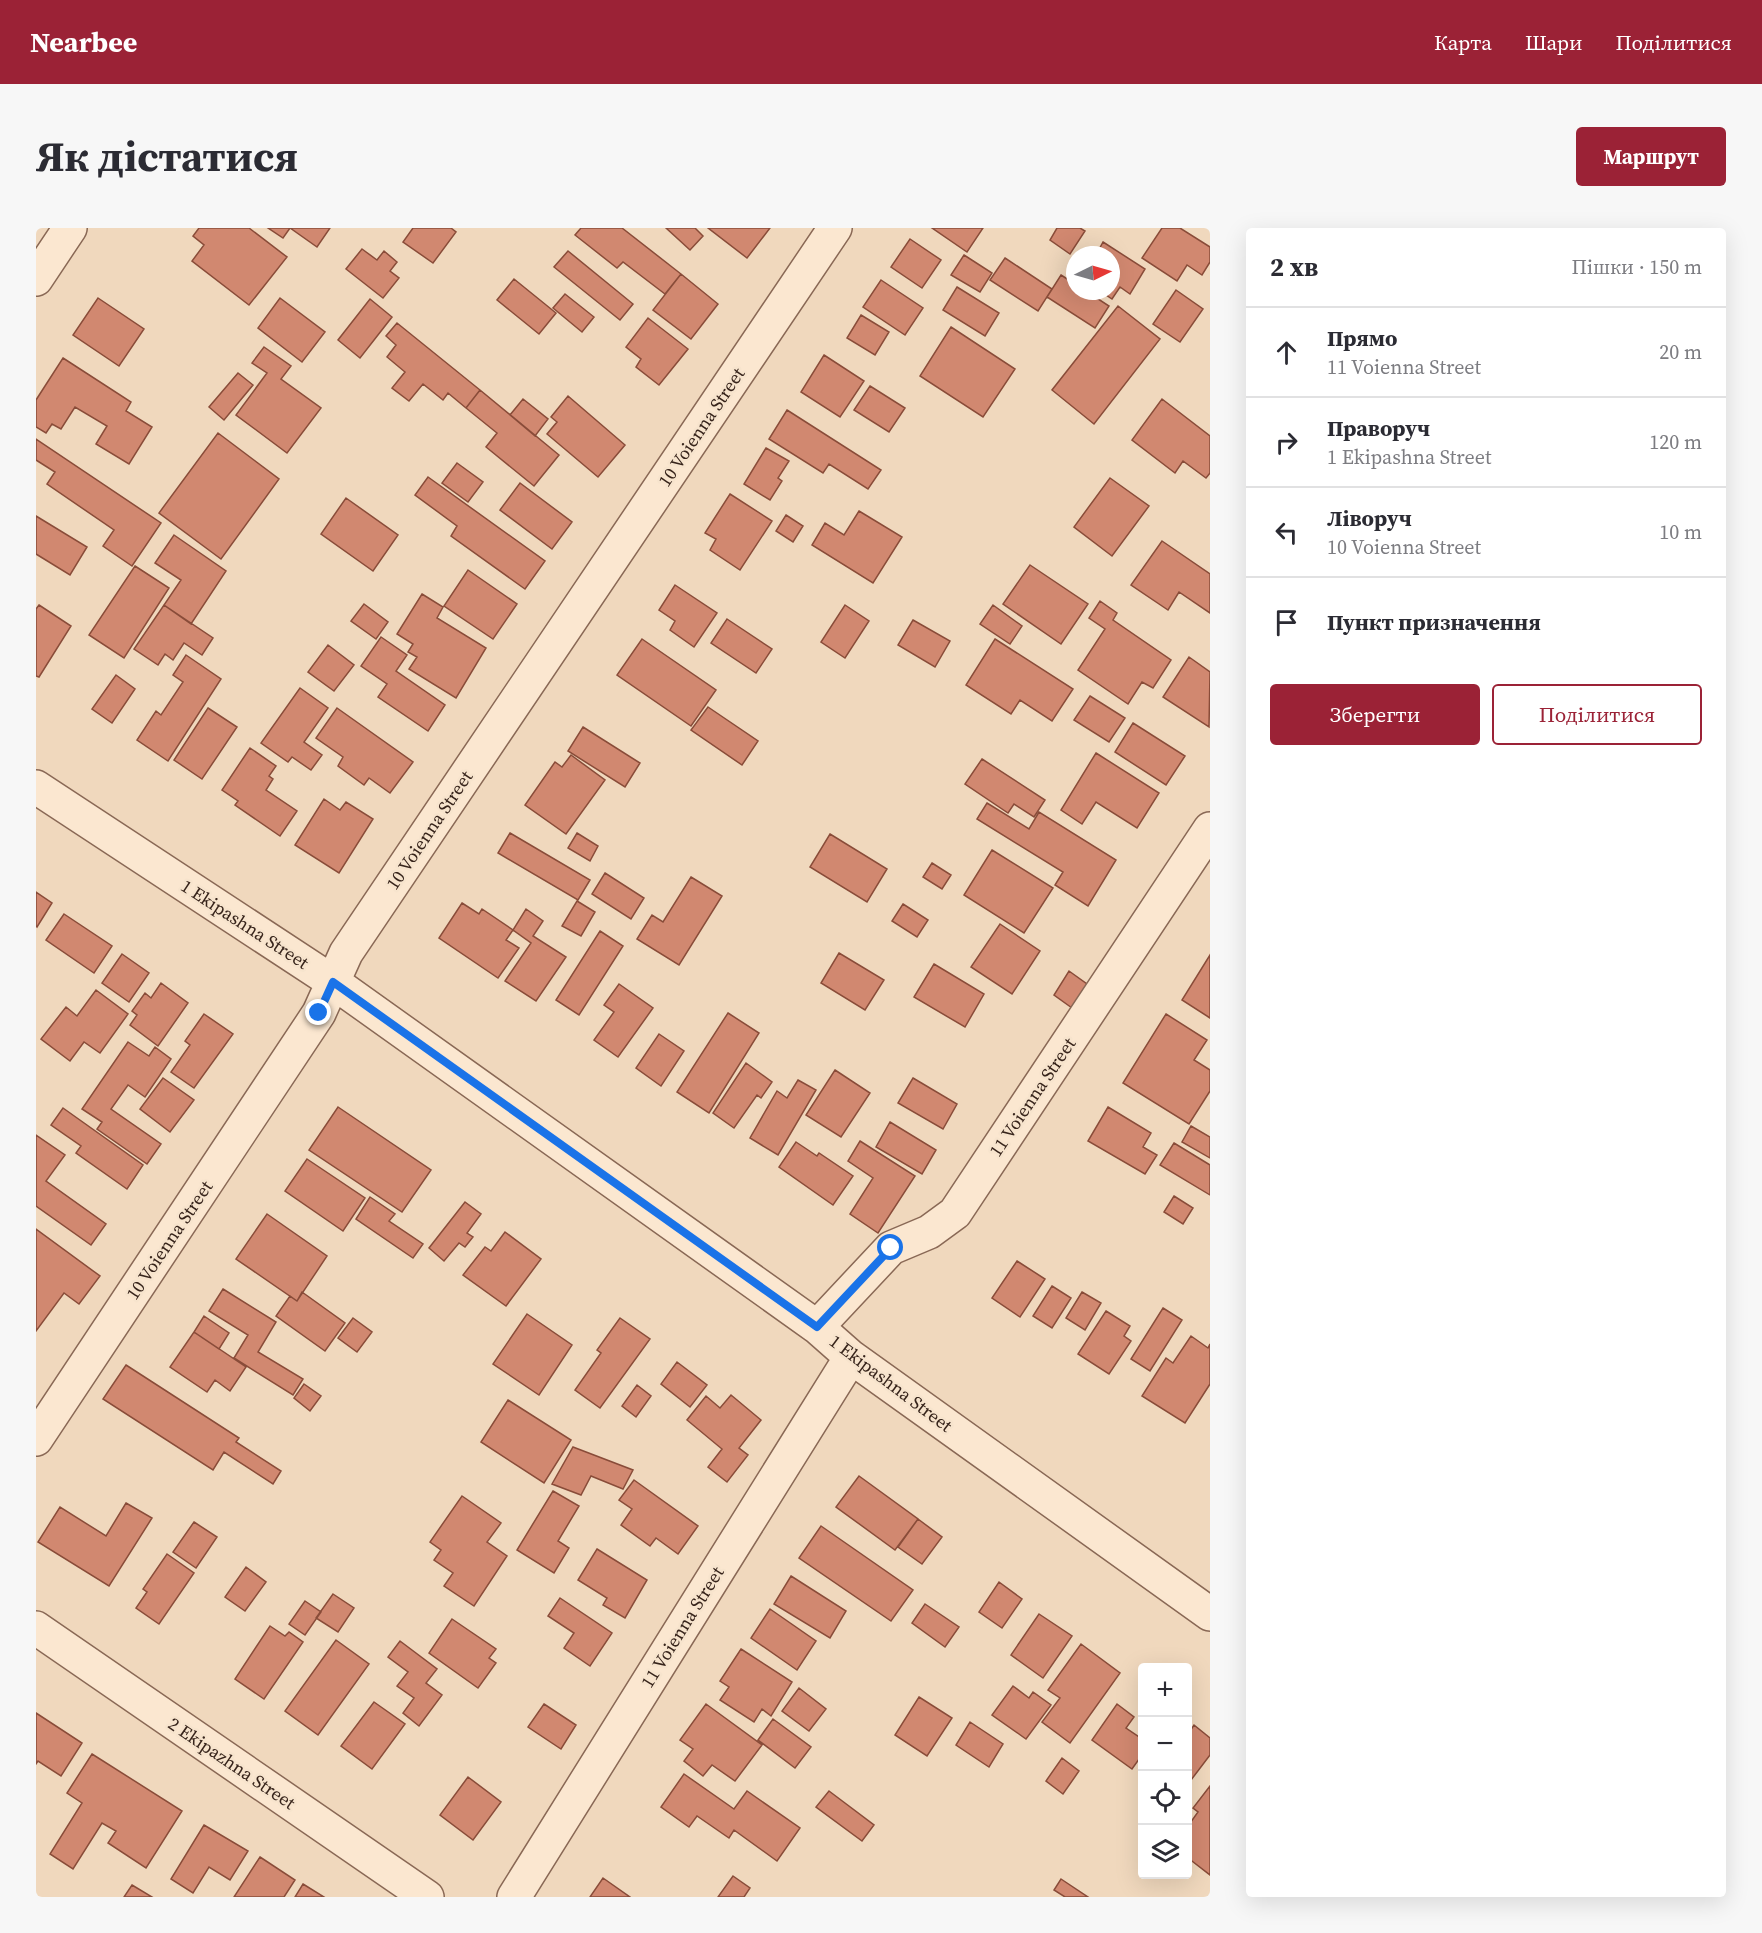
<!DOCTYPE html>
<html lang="uk">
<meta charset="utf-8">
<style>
body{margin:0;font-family:"Source Serif 4",serif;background:#f7f7f7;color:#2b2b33}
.controls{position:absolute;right:18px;bottom:18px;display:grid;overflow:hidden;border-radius:6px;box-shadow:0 6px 24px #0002}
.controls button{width:54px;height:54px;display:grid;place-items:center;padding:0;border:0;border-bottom:2px solid #e1e1e2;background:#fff;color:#2b2b33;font:30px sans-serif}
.compass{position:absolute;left:1030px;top:18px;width:54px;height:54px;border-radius:50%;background:#fff;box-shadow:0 6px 24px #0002;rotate:85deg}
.stop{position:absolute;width:18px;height:18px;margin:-14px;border:4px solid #1a73e8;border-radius:50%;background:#fff}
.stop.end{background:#1a73e8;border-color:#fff;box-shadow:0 2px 6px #0008}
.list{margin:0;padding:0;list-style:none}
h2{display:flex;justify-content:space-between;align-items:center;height:78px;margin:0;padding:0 24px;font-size:26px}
h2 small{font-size:20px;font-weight:400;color:#7c7c81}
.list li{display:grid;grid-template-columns:39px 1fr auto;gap:18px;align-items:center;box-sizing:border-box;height:90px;padding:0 24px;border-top:2px solid #e1e1e2}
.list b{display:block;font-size:22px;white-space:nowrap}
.list p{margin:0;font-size:20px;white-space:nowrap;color:#7c7c81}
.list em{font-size:20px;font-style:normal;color:#7c7c81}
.actions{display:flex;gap:12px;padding:18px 24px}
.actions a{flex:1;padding:14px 0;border:2px solid #9b2236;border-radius:6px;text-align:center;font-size:21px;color:#9b2236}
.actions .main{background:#9b2236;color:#fff}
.icon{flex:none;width:33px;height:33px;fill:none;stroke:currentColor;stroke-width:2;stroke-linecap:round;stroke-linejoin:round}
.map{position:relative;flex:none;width:1174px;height:1669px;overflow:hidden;border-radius:6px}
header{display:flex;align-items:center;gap:36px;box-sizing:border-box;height:84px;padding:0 30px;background:#9b2236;color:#fff}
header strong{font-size:28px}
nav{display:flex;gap:33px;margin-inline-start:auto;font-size:21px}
.intro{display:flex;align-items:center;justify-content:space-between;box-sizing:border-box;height:144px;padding:0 36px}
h1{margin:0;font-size:42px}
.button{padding:15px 27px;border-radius:6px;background:#9b2236;color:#fff;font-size:21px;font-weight:700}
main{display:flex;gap:36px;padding:0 36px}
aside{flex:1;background:#fff;border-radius:6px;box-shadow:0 6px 24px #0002}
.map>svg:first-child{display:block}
.building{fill:#d18870;stroke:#894c39;stroke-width:1.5}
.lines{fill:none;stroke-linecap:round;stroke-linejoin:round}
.minor-casing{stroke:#896855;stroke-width:36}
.minor{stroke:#fbe7d0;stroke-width:33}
.route{stroke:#1a73e8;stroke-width:8}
.labels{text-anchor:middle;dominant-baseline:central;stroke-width:5;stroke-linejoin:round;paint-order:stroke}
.street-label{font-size:18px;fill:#37241b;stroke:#f7e4cd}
</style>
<header>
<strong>Nearbee</strong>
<nav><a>Карта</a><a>Шари</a><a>Поділитися</a></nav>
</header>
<div class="intro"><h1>Як дістатися</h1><a class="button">Маршрут</a></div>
<main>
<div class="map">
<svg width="1174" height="1669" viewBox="0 0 1174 1669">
<rect width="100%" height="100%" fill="#f0d8bd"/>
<path class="building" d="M163,0H213L251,29L213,77L156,33L168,17L157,8Z
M232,0H294L281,19L254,0L247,10Z
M377,0H415L420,4L397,35L367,14Z
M545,0H586L645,46L629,66L587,34L581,40L539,7Z
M630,0H659L667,8L654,22Z
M672,0H734L711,30Z
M896,0H947L931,24Z
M1021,0H1044L1049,3L1034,26L1014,12Z
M1126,0H1144L1174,19V34L1166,47L1151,37L1141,53L1106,30Z
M874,11L905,32L886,60L855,39Z
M1067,14L1109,41L1094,66L1084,59L1076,71L1064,63H1075V27H1060Z
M326,21L341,32L348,23L361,34L354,43L363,50L347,70L310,41Z
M532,23L597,76L584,92L518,39Z
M928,27L956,45L944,64L915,47Z
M969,30L1016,61L1002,83L954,52Z
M645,46L682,76L655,111L617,82Z
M1025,47L1039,56V63H1050L1073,78L1059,100L1011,69Z
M478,51L520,85L503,106L461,72Z
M845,52L887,80L869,107L827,79Z
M921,59L963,85L949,108L907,82Z
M1140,62L1167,81L1144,114L1117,96Z
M529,66L558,89L546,104L517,80Z
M62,70L108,101L83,138L37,107Z
M244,70L289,104L266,134L222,100Z
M334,71L356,89L324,130L302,112Z
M1082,78L1124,111L1058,196L1016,162Z
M825,87L853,104L839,127L811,110Z
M612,90L652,121L623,157L600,139L605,131L590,119Z
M361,95L444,162L430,180L412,165L407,172L387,156L373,173L356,160L369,144L351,129L360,117L350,108Z
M915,99L979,141L947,189L884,148Z
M228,119L255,138L245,151L285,180L251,225L200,187L231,145L216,135Z
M788,127L828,153L804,189L765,164Z
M27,130L95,174L90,183L116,199L93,236L60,216L71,198L39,179L25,201L16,196L10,205L0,199V172Z
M202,145L217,157L188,192L173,179Z
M834,158L869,180L853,204L818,182Z
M444,162L523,227L498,258L450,219L461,205L430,180Z
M532,168L589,217L562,249L511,206L521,194L515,189Z
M487,171L512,191L499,208L474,187Z
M1126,171L1174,208V245L1170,250L1147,233L1139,245L1096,212Z
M751,182L845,242L832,261L793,236L787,245L733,211Z
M182,205L243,251L185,331L123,285Z
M0,211L125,295L96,338L67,318L78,302L11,256L19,244L0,232Z
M730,220L753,233L742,250L746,253L734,272L708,256Z
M421,235L447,254L432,274L406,255Z
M392,249L509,333L489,361L415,308L421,298L379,267Z
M1074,250L1113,278L1076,328L1038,299Z
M484,255L536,294L516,321L464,282Z
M694,266L736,293L704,342L674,322L680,311L669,305Z
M310,270L362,307L337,343L285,306Z
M823,283L866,309L837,355L776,317L789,295L808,307Z
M750,287L767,298L757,314L740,303Z
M0,288L51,319L34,347L0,326Z
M138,307L190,343L155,396L128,377L145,352L119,335Z
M1126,313L1174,346V385L1143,364L1132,382L1095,357Z
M994,337L1052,376L1025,416L967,376Z
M99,338L133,360L88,430L53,407Z
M432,342L481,376L457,411L408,378Z
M639,357L681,385L658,419L634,402L639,393L623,382Z
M386,366L407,379L401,390L450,420L420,470L373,441L381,429L372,424L377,416L361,406Z
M1064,373L1081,385L1077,392L1135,432L1117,460L1106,454L1092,476L1042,442L1069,401L1053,390Z
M328,376L352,394L340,411L315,393Z
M3,377L35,398L3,449L0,448V381Z
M128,377L177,410L166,427L148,415L137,432L129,426L122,437L98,421Z
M809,377L833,393L809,430L785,414Z
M957,377L986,398L974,416L944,396Z
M691,391L736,421L720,445L675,415Z
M877,392L914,413L899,439L862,417Z
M345,409L371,427L360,443L409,477L392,503L342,469L351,456L325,438Z
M606,411L680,462L655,498L581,447Z
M959,411L1037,461L1016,493L984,472L975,486L930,457Z
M292,417L318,437L298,463L272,444Z
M150,427L185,451L132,533L101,512L120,483L125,487L147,454L137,447Z
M1153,429L1174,444L1173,499L1127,469Z
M80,447L99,461L76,495L56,481Z
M264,460L292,480L268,514L286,527L275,542L256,529L252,534L225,515Z
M1054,468L1089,490L1073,514L1038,492Z
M672,479L722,513L706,537L655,502Z
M172,480L201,499L166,551L138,532Z
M301,480L377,534L354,565L333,550L328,557L302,538L307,529L280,510Z
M1097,495L1149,528L1130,557L1079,524Z
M547,499L604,535L589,559L532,523Z
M214,520L240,538L233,548L237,551L230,562L261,583L244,608L199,577L202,573L186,562Z
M1060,525L1123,565L1101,600L1060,574L1046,596L1025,582Z
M535,527L569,552L530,606L489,577L519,534L526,539Z
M946,531L1009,572L998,589L978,576L972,585L929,556Z
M288,571L304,582L310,574L337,591L303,645L259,617Z
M951,575L993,601L1003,584L1080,632L1052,678L1019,657L1027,644L941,591Z
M474,605L554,652L542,672L462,625Z
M541,605L562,618L554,633L532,620Z
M794,606L851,641L831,674L774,639Z
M956,622L1017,660L988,705L928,667Z
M896,635L915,647L906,661L887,649Z
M569,645L608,670L595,691L556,666Z
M655,649L686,668L643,737L601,711L616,687L627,694Z
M0,664L16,675L1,699L0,698Z
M541,673L559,684L545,708L526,698Z
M426,675L443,686L446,681L477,702L470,712L483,720L462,750L403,710Z
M867,676L892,692L881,709L856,693Z
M490,681L507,693L497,708L530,729L500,773L469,753L495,715L477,702Z
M28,686L76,718L58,745L10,712Z
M964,696L1004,723L976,766L935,739Z
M564,703L587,718L543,787L520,772Z
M803,725L848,752L829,782L785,755Z
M86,726L113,745L93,774L66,755Z
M1174,727V790L1146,772Z
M898,736L948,766L929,799L878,769Z
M1033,743L1051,756L1036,780L1018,767Z
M125,755L152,775L122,818L94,797L101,787L96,783L109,765L115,770Z
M583,756L617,780L582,829L558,812L578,784L568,777Z
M60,762L92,786L64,825L48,814L34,833L5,811L30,779L41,788Z
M692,785L723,805L673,885L641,864Z
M168,786L197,806L158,860L135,844L154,817L149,813Z
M1130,786L1171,812L1158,832L1174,842V863L1153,896L1087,855Z
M623,806L648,823L625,858L600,840Z
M92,814L113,828L119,819L135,831L109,869L92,857L75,881L125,916L111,936L61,901L66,894L46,881Z
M710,835L736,854L725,870L721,867L698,900L677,885Z
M799,842L834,865L805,909L770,887Z
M127,850L158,872L134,904L104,881Z
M877,850L921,876L907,901L862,875Z
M762,852L780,862L742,927L714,910L741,863L751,870Z
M302,879L395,942L366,984L273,922Z
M1072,879L1115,905L1107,919L1121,927L1109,946L1052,913Z
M27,880L107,937L91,961L40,925L45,918L15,897Z
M854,894L900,922L886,946L840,919Z
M1155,898L1174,909V930L1146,914Z
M0,907L29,927L10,953L70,996L55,1017L0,978Z
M824,913L879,948L842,1005L814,986L837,950L812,933Z
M760,914L781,928L783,925L817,948L797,977L743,939Z
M1138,915L1174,937V967L1124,937Z
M271,931L329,970L307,1003L249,963Z
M1138,968L1157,980L1147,996L1128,984Z
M334,969L359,986L353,993L387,1016L377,1030L320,991Z
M429,974L445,986L431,1005L437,1009L429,1019L423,1015L408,1033L393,1020Z
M231,986L291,1028L261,1073L200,1031Z
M0,1001L64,1048L43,1076L28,1065L0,1103Z
M469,1004L505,1031L470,1078L427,1047L449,1019L455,1023Z
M981,1033L1009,1051L984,1089L956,1070Z
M1016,1058L1035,1070L1016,1100L997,1088Z
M187,1061L240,1094L222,1124L267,1151L257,1167L198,1130L212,1107L173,1083Z
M266,1064L309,1095L289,1123L240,1088L254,1068L261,1073Z
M1046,1064L1065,1075L1049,1102L1030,1090Z
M1127,1080L1146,1092L1114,1143L1095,1131Z
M1070,1083L1094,1098L1088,1108L1095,1113L1073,1146L1042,1126Z
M491,1086L536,1117L503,1167L457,1136Z
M168,1088L193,1105L183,1121L158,1104Z
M317,1090L336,1104L321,1124L302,1110Z
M584,1090L614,1111L564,1180L539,1162L565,1125L561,1122Z
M158,1104L210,1139L194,1163L179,1152L171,1164L134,1139Z
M1155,1108L1172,1120L1174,1116V1156L1149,1195L1106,1168L1130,1130L1137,1135Z
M641,1134L671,1157L654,1179L625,1156Z
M90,1137L203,1210L200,1214L245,1243L237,1256L188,1224L177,1242L67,1171Z
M268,1156L285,1168L274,1183L258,1170Z
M601,1157L615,1168L600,1189L586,1178Z
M695,1167L725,1192L703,1220L712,1227L691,1254L672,1239L686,1221L651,1192L670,1168L684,1180Z
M472,1172L535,1212L508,1255L445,1214Z
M537,1219L597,1242L587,1261L555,1248L545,1267L516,1256Z
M823,1248L882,1291L859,1322L800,1279Z
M598,1252L662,1298L642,1326L620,1310L614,1318L585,1297L596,1281L583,1272Z
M517,1263L543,1278L522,1313L533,1320L518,1345L481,1322Z
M426,1268L465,1295L451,1314L471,1328L438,1378L408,1358L417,1345L398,1332L405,1322L394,1314Z
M90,1275L116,1290L73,1358L2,1314L24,1279L70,1308Z
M882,1291L906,1309L886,1336L862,1319Z
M158,1294L181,1309L160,1340L137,1324Z
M785,1298L877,1362L855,1393L763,1330Z
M561,1321L611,1352L589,1390L567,1377L571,1370L542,1352Z
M131,1326L158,1345L123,1396L100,1380L111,1364L107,1361Z
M210,1339L230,1354L209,1383L189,1369Z
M755,1348L810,1383L794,1410L738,1376Z
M963,1354L986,1371L966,1400L943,1384Z
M297,1366L318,1380L302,1404L280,1390Z
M524,1370L576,1405L554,1438L528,1420L538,1405L512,1388Z
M269,1373L285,1384L269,1407L253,1396Z
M889,1376L923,1399L909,1419L876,1395Z
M734,1381L780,1413L761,1442L715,1410Z
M1003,1386L1036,1408L1007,1450L975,1427Z
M416,1391L460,1421L453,1430L460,1435L442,1460L393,1425Z
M234,1398L249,1408L253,1404L267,1414L228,1471L199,1451Z
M300,1412L333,1436L282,1507L249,1483Z
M364,1413L401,1441L390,1455L406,1467L383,1498L367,1485L378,1470L361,1458L372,1444L352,1429Z
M1045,1416L1084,1445L1034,1515L1006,1494L1024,1470L1012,1462Z
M705,1421L756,1454L735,1488L726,1481L718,1494L684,1472L693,1459L684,1453Z
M977,1458L993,1470L997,1464L1015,1477L990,1511L956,1487Z
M763,1460L790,1481L773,1503L746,1483Z
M883,1469L916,1490L891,1528L859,1507Z
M338,1474L369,1496L336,1541L305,1518Z
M508,1476L540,1497L525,1521L492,1499Z
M670,1476L726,1517L699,1553L676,1537L667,1548L648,1533L657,1521L644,1512Z
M1081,1476L1098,1489L1090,1500L1106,1511V1527L1096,1541L1056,1512Z
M0,1485L46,1515L25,1548L2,1533L0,1536Z
M737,1491L775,1519L759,1540L722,1512Z
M934,1494L967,1516L953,1539L920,1517Z
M1158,1497L1174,1510V1527L1152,1556V1506Z
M56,1526L146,1583L110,1640L72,1615L80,1603L66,1595L37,1641L14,1626L46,1575L31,1565Z
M1026,1530L1043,1543L1027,1566L1010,1553Z
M648,1546L698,1581L711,1563L764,1600L741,1633L698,1602L693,1610L661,1588L653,1599L625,1579Z
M432,1549L465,1574L437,1612L404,1587Z
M1174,1558V1647L1152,1630V1598L1162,1584L1157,1580Z
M793,1563L838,1597L826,1613L780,1579Z
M168,1597L212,1623L194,1652L173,1639L157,1665L135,1651Z
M224,1629L259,1652L248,1669H198Z
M697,1648L714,1660L708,1669H682Z
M567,1650L594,1669H554Z
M1025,1651L1052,1669H1029L1018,1662Z
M267,1656L288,1669H259Z
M96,1657L116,1669H88Z"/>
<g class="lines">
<defs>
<path id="minor" d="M0,51L34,0
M0,559L297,754L781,1099L815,1129L1174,1386
M781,1099L855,1020L893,1004L919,985L1174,601
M0,1211L283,785L310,725L799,0
M0,1400L391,1669
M478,1669L815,1129"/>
</defs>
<use href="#minor" class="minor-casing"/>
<use href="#minor" class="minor"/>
</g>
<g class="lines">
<path class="route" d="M283,785L297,754L781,1099L855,1020"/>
</g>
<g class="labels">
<g class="street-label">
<text transform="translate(665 199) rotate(-56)">10 Voienna Street</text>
<text transform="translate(393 602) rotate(-56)">10 Voienna Street</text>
<text transform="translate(209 696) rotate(33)">1 Ekipashna Street</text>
<text transform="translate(996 869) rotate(-56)">11 Voienna Street</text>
<text transform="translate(133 1012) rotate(-56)">10 Voienna Street</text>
<text transform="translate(855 1155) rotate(37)">1 Ekipashna Street</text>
<text transform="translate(646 1399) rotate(-58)">11 Voienna Street</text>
<text transform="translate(196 1535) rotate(34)">2 Ekipazhna Street</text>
</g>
</g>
</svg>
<div class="controls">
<button>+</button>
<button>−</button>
<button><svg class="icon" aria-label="locate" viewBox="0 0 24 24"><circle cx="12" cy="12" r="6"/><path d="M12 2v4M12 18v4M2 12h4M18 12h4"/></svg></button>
<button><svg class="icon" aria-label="layers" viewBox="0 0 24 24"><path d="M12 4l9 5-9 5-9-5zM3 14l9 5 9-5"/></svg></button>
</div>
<svg class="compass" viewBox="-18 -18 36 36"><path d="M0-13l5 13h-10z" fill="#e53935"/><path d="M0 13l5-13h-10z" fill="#7c7c81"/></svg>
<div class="stop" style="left:855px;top:1020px"></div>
<div class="stop end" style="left:283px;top:785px"></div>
</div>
<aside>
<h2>2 хв<small>Пішки · 150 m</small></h2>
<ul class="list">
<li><svg class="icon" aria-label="ahead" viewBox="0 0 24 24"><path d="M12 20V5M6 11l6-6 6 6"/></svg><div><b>Прямо</b><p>11 Voienna Street</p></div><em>20 m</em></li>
<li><svg class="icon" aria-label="right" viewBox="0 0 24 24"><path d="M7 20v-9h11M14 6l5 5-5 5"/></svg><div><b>Праворуч</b><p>1 Ekipashna Street</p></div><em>120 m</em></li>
<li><svg class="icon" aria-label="left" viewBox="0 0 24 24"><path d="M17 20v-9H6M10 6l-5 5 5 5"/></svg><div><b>Ліворуч</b><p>10 Voienna Street</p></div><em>10 m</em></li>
<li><svg class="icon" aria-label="arrive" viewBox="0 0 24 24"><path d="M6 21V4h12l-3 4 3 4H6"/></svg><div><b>Пункт призначення</b></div></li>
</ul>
<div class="actions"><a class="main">Зберегти</a><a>Поділитися</a></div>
</aside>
</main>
